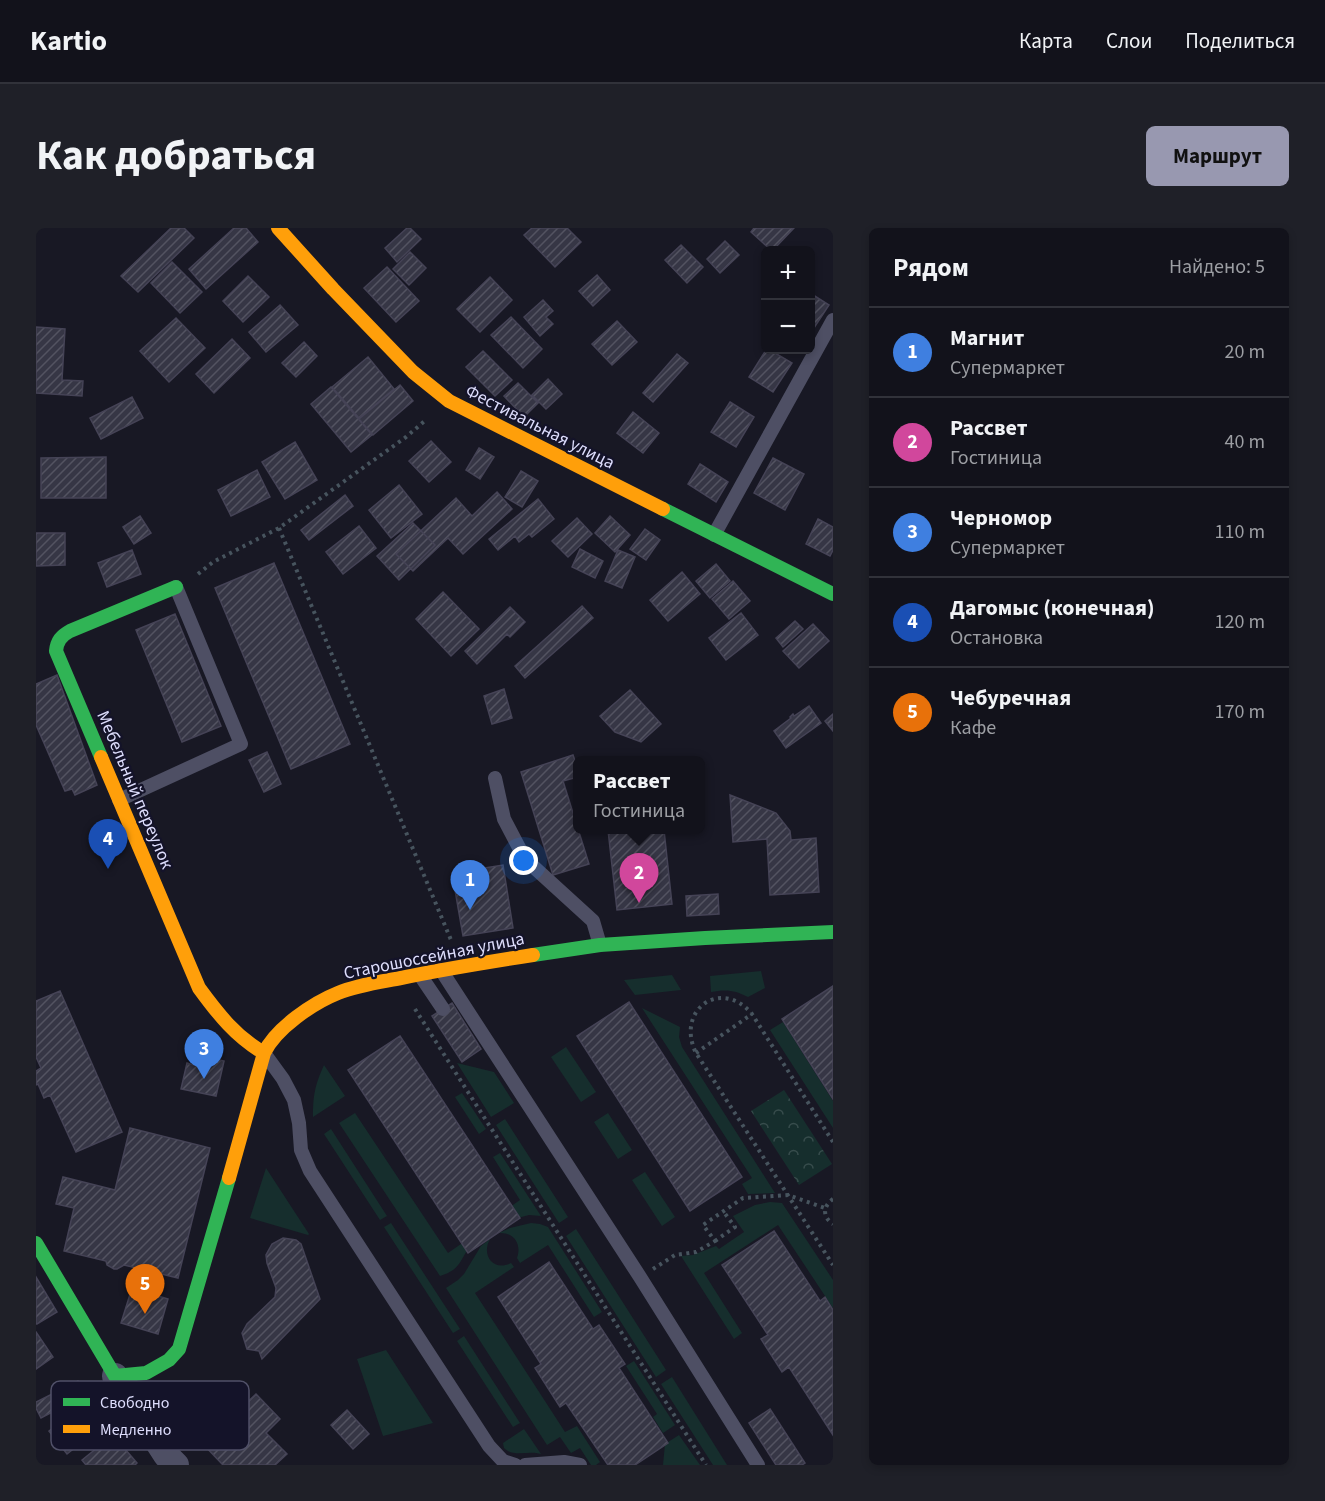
<!DOCTYPE html>
<html lang="ru">
<meta charset="utf-8">
<style>
body{margin:0;font-family:"Source Sans 3",sans-serif;background:#1f2028;color:#f1f3f6}
.controls{position:absolute;right:18px;top:18px;display:grid;overflow:hidden;border-radius:9px;box-shadow:0 3px 9px #0003}
.controls button{width:54px;height:54px;display:grid;place-items:center;padding:0;border:0;border-bottom:2px solid #31323a;background:#12121b;color:#f1f3f6;font:30px sans-serif}
.you{position:absolute;left:488px;top:633px;width:21px;height:21px;margin:-15px;border:4px solid #fff;border-radius:50%;background:#1a73e8;box-shadow:0 0 0 9px #1a73e833}
.badge{display:grid;place-items:center;width:39px;height:39px;border-radius:50%;background:#9898b0;color:#fff;font-size:20px;font-weight:700}
.pin{position:absolute;translate:-50% -50px;filter:drop-shadow(0 2px 3px #0008)}
.pin::after{content:'';position:absolute;top:32px;width:21px;height:18px;background:inherit;clip-path:polygon(0 0,100% 0,50% 100%)}
.popup{position:absolute;left:537px;top:528px;width:132px;height:78px;box-sizing:border-box;display:grid;place-content:center;border-radius:9px;background:#12121b;filter:drop-shadow(0 2px 4px #0005);font-size:20px;white-space:nowrap;color:#9c9ea3}
.popup b{font-size:22px;color:#f1f3f6}
.popup::after{content:'';position:absolute;left:50%;top:100%;margin-left:-12px;border:12px solid transparent;border-top-color:#12121b}
.list{margin:0;padding:0;list-style:none}
h2{display:flex;justify-content:space-between;align-items:center;height:78px;margin:0;padding:0 24px;font-size:26px}
h2 small{font-size:20px;font-weight:400;color:#9c9ea3}
.list li{display:grid;grid-template-columns:39px 1fr auto;gap:18px;align-items:center;box-sizing:border-box;height:90px;padding:0 24px;border-top:2px solid #31323a}
.list b{display:block;font-size:22px;white-space:nowrap}
.list p{margin:0;font-size:20px;white-space:nowrap;color:#9c9ea3}
.list em{font-size:20px;font-style:normal;color:#9c9ea3}
.map{position:relative;flex:none;width:797px;height:1237px;overflow:hidden;border-radius:9px}
header{display:flex;align-items:center;gap:36px;box-sizing:border-box;height:84px;padding:0 30px;background:#12121b;border-bottom:2px solid #31323a}
header strong{font-size:28px}
nav{display:flex;gap:33px;margin-inline-start:auto;font-size:21px}
.intro{display:flex;align-items:center;justify-content:space-between;box-sizing:border-box;height:144px;padding:0 36px}
h1{margin:0;font-size:42px}
.button{padding:15px 27px;border-radius:9px;background:#9898b0;color:#111;font-size:21px;font-weight:700}
main{display:flex;gap:36px;padding:0 36px}
aside{flex:1;background:#12121b;border-radius:9px;box-shadow:0 3px 9px #0003}
.map>svg:first-child{display:block}
.green{fill:#162e2d}
.forest{fill:url(#forest-crowns)}
.building{fill:url(#building-hatch);stroke:#454356;stroke-width:1.5}
.lines{fill:none;stroke-linecap:round;stroke-linejoin:round}
.path{stroke:#47545e;stroke-width:4;stroke-dasharray:3 4.5;stroke-linecap:butt}
.lane{stroke:#4e4f64;stroke-width:14}
.street{stroke:#4e4f64;stroke-width:26}
.fast{stroke:#30b455;stroke-width:14}
.slow{stroke:#ff9f0a;stroke-width:14}
.labels{text-anchor:middle;dominant-baseline:central;stroke-width:4.5;stroke-linejoin:round;paint-order:stroke}
.street-label{font-size:18px;fill:#ddddfc;stroke:#141329}
.key{fill:#141329;stroke:#505068;stroke-width:1.5}
.key-label{font-size:16px;fill:#ddddfc}
</style>
<header>
<strong>Kartio</strong>
<nav><a>Карта</a><a>Слои</a><a>Поделиться</a></nav>
</header>
<div class="intro"><h1>Как добраться</h1><a class="button">Маршрут</a></div>
<main>
<div class="map">
<svg width="797" height="1237" viewBox="0 0 797 1237">
<defs>
<pattern id="forest-crowns" width="20" height="18" patternUnits="userSpaceOnUse" patternTransform="scale(1.5)"><rect width="20" height="18" fill="#162e2d"/><path d="M2 6a3 3 0 1 1 6 0M12 15a3 3 0 1 1 6 0" fill="none" stroke="#374c4c"/></pattern>
<pattern id="building-hatch" width="6" height="6" patternUnits="userSpaceOnUse" patternTransform="scale(1.5)"><rect width="6" height="6" fill="#363645"/><path d="M-1 1l2-2M0 6l6-6M5 7l2-2" fill="none" stroke="#535361"/></pattern>
</defs>
<rect width="100%" height="100%" fill="#181824"/>
<path class="green" d="M725,743L729,760L712,769C699,762 690,761 675,764L674,748Z
M636,747L645,762L599,767L588,752Z
M606,780L644,799L643,809L646,819L739,965L712,966L706,956L716,950Z
M747,794L797,873V900L734,802Z
M530,819L560,864L545,874L515,829Z
M421,835L458,844L478,875L455,889Z
M288,837L309,868L277,889C277,867 279,857 288,837Z
M426,865L450,901L443,906L419,869Z
M319,885L412,1025L448,1000C443,1007 437,1014 432,1021C423,1035 423,1042 404,1048L303,895Z
M572,885L596,922L582,931L558,894Z
M469,891L532,989L523,995L460,897Z
M295,901L351,988L344,992L288,906Z
M464,925L505,988L493,987L474,992V979L484,972L457,929Z
M230,940L273,1006L272,1007L214,990Z
M609,944L639,989L626,998L596,952Z
M734,974L746,975L797,1052V1080L742,997L668,1045L706,1105L698,1111L645,1028L657,1027L680,1018L683,1021L708,1004L697,988L719,977Z
M355,995L424,1101L417,1105L348,999Z
M495,995L504,996L512,999L566,1084L558,1089L512,1017L484,1035L481,1030C486,1016 478,1004 463,1005L474,1000Z
M540,1001L630,1142L620,1149L530,1008Z
M454,1011C445,1027 457,1044 475,1035L478,1039L439,1065L529,1204L541,1198L564,1234L560,1237H555L544,1220L535,1225L524,1209L511,1217L410,1060L422,1052L428,1046L445,1018Z
M428,1108L484,1195L477,1199L421,1113Z
M350,1122L397,1195L347,1208L321,1131Z
M598,1133L639,1197L627,1205L617,1189L621,1186L590,1138Z
M636,1149L691,1237H677L625,1156Z
M488,1201L505,1226C492,1222 478,1230 468,1220L467,1215Z
M643,1207L664,1237H627L629,1216Z"/>
<path class="forest" d="M748,862L796,936L763,957L715,883Z"/>
<path class="building" d="M135,0H148L158,10L102,64L85,48Z
M198,0H210L222,14L170,61L153,41Z
M371,0H374L385,11L361,34L349,20Z
M496,0H531L545,14L519,39L488,7Z
M718,0H758L737,22H735L715,4Z
M689,13L703,27L684,45L671,31Z
M645,17L667,39L651,55L629,32Z
M374,24L390,40L373,57L357,41Z
M136,34L166,64L144,85L115,55Z
M351,39L383,73L360,94L328,60Z
M561,47L574,62L557,78L543,63Z
M212,48L233,69L207,94L187,73Z
M454,49L476,72L444,104L421,81Z
M774,65L793,77L774,106Z
M507,72L517,83L510,89L517,96L504,108L488,89Z
M244,77L262,97L230,124L213,104Z
M475,89L506,121L487,140L455,107Z
M140,90L169,120L133,154L104,123Z
M581,93L601,114L576,137L556,116Z
M0,99L29,101L26,152L47,153L46,168L0,165Z
M196,111L214,130L178,165L160,146Z
M268,114L281,128L260,149L246,135Z
M730,122H734L756,135L737,164L713,149Z
M447,123L476,152L459,168L430,139Z
M641,126L652,135L617,174L607,165Z
M332,129L358,161L323,190L296,159Z
M512,151L526,166L510,181L496,167Z
M482,155L502,175L488,189L468,168Z
M364,157L377,173L337,207L323,191Z
M295,159L336,207L315,224L275,176Z
M96,169L107,190L65,211L54,190Z
M694,174L718,189L700,219L675,204Z
M597,184L623,205L607,225L581,205Z
M395,213L415,234L393,254L373,233Z
M259,214L281,252L249,271L226,234Z
M443,220L458,229L444,251L430,242Z
M70,229V270H5V230Z
M737,230L768,246L749,282L718,265Z
M664,236L692,254L680,274L652,256Z
M221,242L234,269L195,288L182,262Z
M485,243L502,253L486,279L469,269Z
M363,257L386,286L355,310L333,282Z
M461,264L476,281L427,326L412,310L377,343L360,326L420,270L436,288Z
M309,267L317,278L273,312L265,302Z
M502,271L518,291L496,309L493,306L483,314L479,308L462,322L453,311Z
M104,288L115,305L98,316L87,299Z
M574,288L594,307L579,324L559,305Z
M541,290L556,306L532,329L516,313Z
M782,291L797,299V322L794,328L770,316Z
M377,295L399,317L363,352L341,328Z
M323,298L340,320L307,346L290,324Z
M609,301L624,312L610,332L594,321Z
M0,305H29V337L0,338Z
M544,321L567,333L559,350L536,339Z
M96,322L105,346L71,359L62,335Z
M582,322L599,329L586,360L569,353Z
M238,335L314,516L255,541L179,360Z
M680,336L694,353L674,370L660,353Z
M646,344L664,366L632,393L614,372Z
M697,353L714,373L693,391L676,371Z
M407,364L443,401L415,428L380,391Z
M546,378L557,390L489,450L479,438Z
M474,379L489,394L474,409L471,406L441,436L429,423Z
M705,385L722,407L690,432L673,410Z
M139,386L185,498L146,514L100,402Z
M759,393L767,401L747,419L740,410Z
M777,396L793,413L763,440L747,423Z
M21,447L61,557L39,567L36,561L29,563L0,497V456Z
M468,461L476,490L456,496L448,468Z
M594,462L625,496L605,514L579,504L564,488Z
M773,478L785,495L750,520L738,503L755,490L754,489L757,486L758,488Z
M797,486V503L789,493Z
M231,524L245,556L228,564L213,532Z
M537,527L542,541V549L527,553L553,636L517,647L485,544Z
M694,567L740,585L754,603L755,612L780,610L783,664L734,667L731,611L697,614Z
M572,602H628L636,676L581,682Z
M467,637L477,700L427,708L416,645Z
M682,666L683,686L651,688L650,668Z
M797,758V871L746,791Z
M24,763L86,904L40,924L14,867L8,870L2,856L0,857V843L5,840L0,829V773Z
M593,774L706,949L654,983L541,808Z
M416,775L445,821L426,834L396,788Z
M364,808L484,990L432,1025L312,842Z
M166,828L188,833L180,868L145,861L151,835L158,837L160,831L165,832Z
M94,900L174,920L142,1050L88,1037L81,1041H78L71,1037L70,1033L28,1023L38,980L20,976L27,949L79,962Z
M738,1003L784,1073L789,1069L797,1082V1207L753,1139L746,1144L725,1111L732,1107L686,1037Z
M247,1010L260,1012L265,1016L284,1071L226,1131L223,1123L211,1121L206,1105L211,1096L239,1069L240,1060L231,1035L230,1027L236,1016Z
M513,1034L557,1101L563,1097L589,1136L583,1140L632,1215L599,1237H572L530,1175L524,1179L499,1140L505,1136L462,1069Z
M0,1049L21,1084L1,1096H0Z
M96,1060L132,1071L122,1106L85,1095Z
M0,1104L17,1129L0,1141Z
M42,1153L49,1167L5,1190L0,1180V1174Z
M220,1166L244,1191L230,1205L251,1226L239,1237H187L167,1216Z
M734,1181L769,1235L766,1237H740L713,1195Z
M311,1182L333,1206L317,1221L295,1197Z
M35,1185L54,1208L31,1226L13,1203Z
M77,1207L101,1235L99,1237H50L46,1232Z"/>
<g class="lines">
<path class="path" d="M243,300L415,712
M162,346L177,334L243,300L370,209L391,191
M379,781L670,1237
M660,825L716,786
M797,914L716,786C685,749 639,782 660,825L797,1037
M797,971C787,978 786,989 797,996
M679,1013L699,999L687,983
M617,1041L639,1027L660,1024L679,1013L667,997L707,970L752,967L789,980"/>
<path class="lane" d="M678,307L797,92
M459,550L468,591L489,631L557,693L564,717
M83,572L205,516L140,359
M405,742L604,1049L722,1237
M384,747L407,781
M231,829L247,851L258,872L263,895L265,922L274,943L453,1218L467,1233L479,1237
M489,1237L528,1234L544,1237"/>
<path class="street" d="M79,1148L130,1227L140,1237"/>
<path class="fast" d="M627,281L797,366
M65,529L20,423C21,413 25,408 34,403L140,359
M497,727L564,717L669,710L797,704
M0,1015L79,1148L110,1145L133,1132L143,1121L193,950"/>
<path class="slow" d="M242,0L297,61L377,144L413,173L627,281
M65,529L163,760C182,786 200,809 228,825
M193,950L228,825C240,800 277,775 302,765C321,757 344,754 365,750C408,741 452,734 497,727"/>
</g>
<g class="labels">
<g class="street-label">
<text transform="translate(504 199) rotate(27)">Фестивальная улица</text>
<text transform="translate(99 562) rotate(67)">Мебельный переулок</text>
<text transform="translate(398 728) rotate(-11)">Старошоссейная улица</text>
</g>
</g>
<rect x="15" y="1153" width="198" height="69" rx="9" class="key"/>
<rect x="27" y="1170" width="27" height="8" fill="#30b455"/>
<rect x="27" y="1197" width="27" height="8" fill="#ff9f0a"/>
<g class="key-label">
<text x="64" y="1180">Свободно</text>
<text x="64" y="1207">Медленно</text>
</g>
</svg>
<div class="controls">
<button>+</button>
<button>−</button>
</div>
<div class="you"></div>
<div class="pin badge" style="left:434px;top:682px;background:#3f7fe0">1</div>
<div class="pin badge" style="left:603px;top:675px;background:#d1479c">2</div>
<div class="popup"><b>Рассвет</b>Гостиница</div>
<div class="pin badge" style="left:168px;top:851px;background:#3f7fe0">3</div>
<div class="pin badge" style="left:72px;top:641px;background:#1a4fb4">4</div>
<div class="pin badge" style="left:109px;top:1086px;background:#e8710a">5</div>
</div>
<aside>
<h2>Рядом<small>Найдено: 5</small></h2>
<ul class="list">
<li><span class="badge" style="background:#3f7fe0">1</span><div><b>Магнит</b><p>Супермаркет</p></div><em>20 m</em></li>
<li><span class="badge" style="background:#d1479c">2</span><div><b>Рассвет</b><p>Гостиница</p></div><em>40 m</em></li>
<li><span class="badge" style="background:#3f7fe0">3</span><div><b>Черномор</b><p>Супермаркет</p></div><em>110 m</em></li>
<li><span class="badge" style="background:#1a4fb4">4</span><div><b>Дагомыс (конечная)</b><p>Остановка</p></div><em>120 m</em></li>
<li><span class="badge" style="background:#e8710a">5</span><div><b>Чебуречная</b><p>Кафе</p></div><em>170 m</em></li>
</ul>
</aside>
</main>
